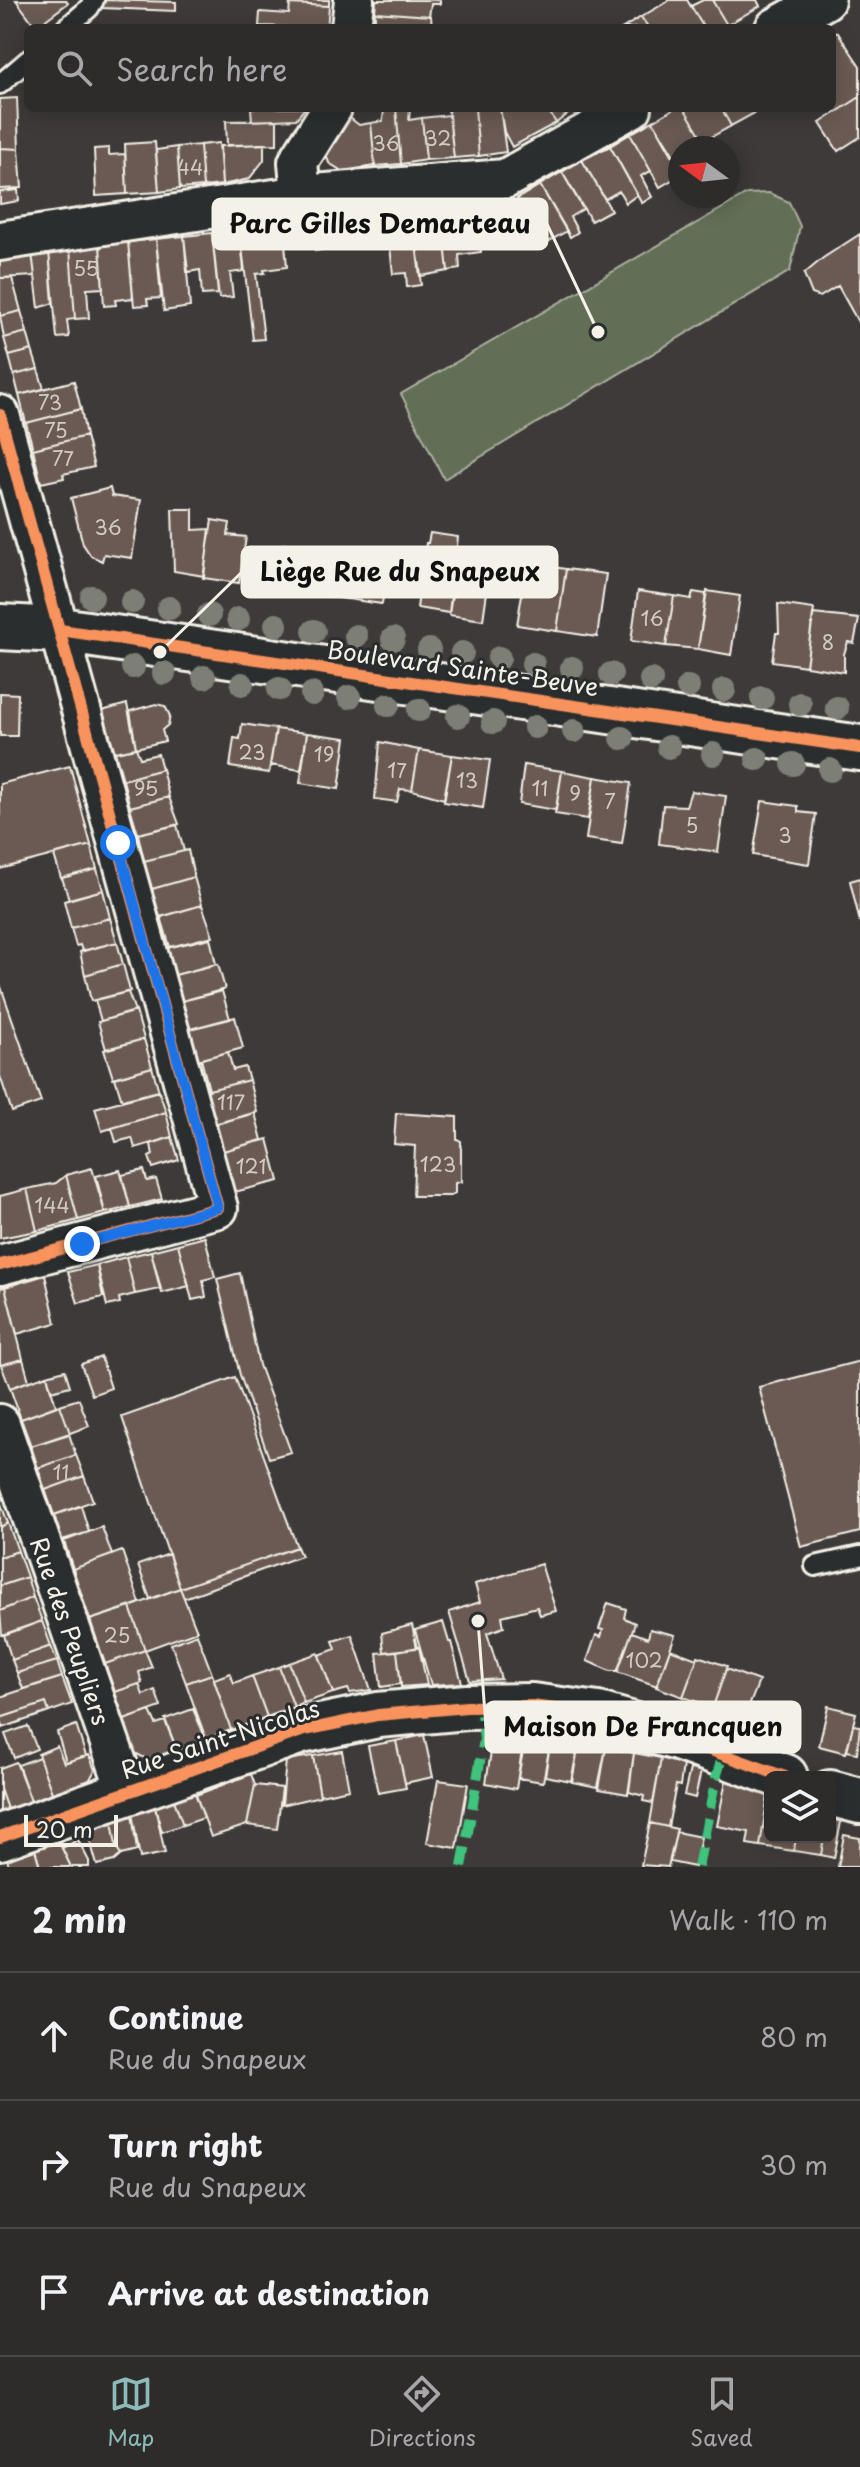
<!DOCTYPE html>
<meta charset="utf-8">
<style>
body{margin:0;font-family:"Playpen Sans",sans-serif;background:#3a3837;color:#f1f3f6}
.controls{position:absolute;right:24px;bottom:24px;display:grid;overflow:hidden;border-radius:12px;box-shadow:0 4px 20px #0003}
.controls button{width:72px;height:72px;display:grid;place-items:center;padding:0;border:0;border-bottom:2px solid #494847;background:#2e2c2b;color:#f1f3f6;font:40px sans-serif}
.compass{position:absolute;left:668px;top:136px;width:72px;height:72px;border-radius:50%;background:#2e2c2b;box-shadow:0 4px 20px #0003;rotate:285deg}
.scale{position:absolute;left:24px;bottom:20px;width:94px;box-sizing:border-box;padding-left:8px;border:4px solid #f4f1e8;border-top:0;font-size:22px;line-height:28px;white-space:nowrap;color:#f4f1e8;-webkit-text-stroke:6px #2a2d2e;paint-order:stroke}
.stop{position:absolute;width:24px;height:24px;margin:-18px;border:6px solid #1a73e8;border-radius:50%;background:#fff}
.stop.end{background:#1a73e8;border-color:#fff;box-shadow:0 2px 8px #0008}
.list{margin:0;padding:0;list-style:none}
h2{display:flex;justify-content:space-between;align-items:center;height:104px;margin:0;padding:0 32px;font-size:34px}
h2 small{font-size:26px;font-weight:400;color:#a7a7a9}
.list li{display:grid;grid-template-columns:52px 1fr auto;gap:24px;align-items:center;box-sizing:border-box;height:128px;padding:0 32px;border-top:2px solid #494847}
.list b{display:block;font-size:30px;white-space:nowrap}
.list p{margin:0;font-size:26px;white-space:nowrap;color:#a7a7a9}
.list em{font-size:26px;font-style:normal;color:#a7a7a9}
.icon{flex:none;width:44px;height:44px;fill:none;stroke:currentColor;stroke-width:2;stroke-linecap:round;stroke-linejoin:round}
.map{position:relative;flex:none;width:860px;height:1867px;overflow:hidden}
.search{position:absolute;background:#2e2c2b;box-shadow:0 4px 20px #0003;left:24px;right:24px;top:24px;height:88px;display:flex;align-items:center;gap:20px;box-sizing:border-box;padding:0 28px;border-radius:12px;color:#a7a7a9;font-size:30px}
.sheet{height:488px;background:#2e2c2b}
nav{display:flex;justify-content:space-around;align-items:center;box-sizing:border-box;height:112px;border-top:2px solid #494847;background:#2e2c2b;font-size:22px;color:#a7a7a9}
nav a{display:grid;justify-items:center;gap:4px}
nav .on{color:#8bbbb9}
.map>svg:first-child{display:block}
.green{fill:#626e56;stroke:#abb09f;stroke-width:2}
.building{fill:#6a5a52;stroke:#f4f1e8;stroke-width:2}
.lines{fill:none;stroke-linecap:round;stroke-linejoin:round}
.service-casing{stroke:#f4f1e8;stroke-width:24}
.minor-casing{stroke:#f4f1e8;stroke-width:44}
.tertiary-casing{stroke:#f4f1e8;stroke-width:50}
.service{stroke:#2a2d2e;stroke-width:18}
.minor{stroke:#2a2d2e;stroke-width:38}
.tertiary{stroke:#2a2d2e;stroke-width:44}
.quiet{stroke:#40c37c;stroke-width:10;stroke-dasharray:20 10;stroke-linecap:butt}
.cycleway-casing{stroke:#2a2d2e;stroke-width:17}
.cycleway{stroke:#f8935d;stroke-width:12}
.tree{fill:#7d7e75}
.route{stroke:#1a73e8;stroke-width:10}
.labels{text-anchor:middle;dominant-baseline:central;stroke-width:6;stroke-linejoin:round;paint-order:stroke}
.number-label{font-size:20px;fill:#d2cbc2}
.street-label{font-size:24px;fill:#f4f1e8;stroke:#2a2d2e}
.leader{fill:none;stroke:#f4f1e8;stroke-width:3}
.callout-dot{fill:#f4f1e8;stroke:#2a2d2e;stroke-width:3}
.callout{fill:#f4f1e8;stroke:#f4f1e8;stroke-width:3}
.callout-label{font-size:26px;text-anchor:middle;font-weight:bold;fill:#111}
</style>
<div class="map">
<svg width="860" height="1867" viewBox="0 0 860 1867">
<rect width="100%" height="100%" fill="#3d3a39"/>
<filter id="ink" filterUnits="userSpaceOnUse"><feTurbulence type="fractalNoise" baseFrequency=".0125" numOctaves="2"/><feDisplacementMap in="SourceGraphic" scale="16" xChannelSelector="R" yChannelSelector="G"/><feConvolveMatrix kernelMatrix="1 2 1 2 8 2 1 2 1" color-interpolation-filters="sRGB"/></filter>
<g filter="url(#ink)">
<path class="green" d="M769,193L789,202L800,226L790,271L444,479L401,394L747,194Z"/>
<path class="building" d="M16,0H66L68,3L36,27Z
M102,0L176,2V11L102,8Z
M286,0H329V6L290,4Z
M376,0H440V4H431L429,16L375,12Z
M670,0H687L704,28H649L641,17Z
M703,0H712L727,25L721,28H704L691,6Z
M712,0H757L760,6L727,25Z
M290,4L329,6L327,28L259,26L260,12L289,14Z
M375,12L431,16L432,28H375Z
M641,17L649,28H623Z
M832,32L838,33L860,66V97L835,113L832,107V92L835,90L832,85Z
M860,97V137L838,151L820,123Z
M17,98L19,149L0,148V99Z
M251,108H305L296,119L252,121Z
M384,108H396L401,164L375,166L371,123L383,121Z
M396,108H410L409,120L422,118L426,160L401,164Z
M448,108H475L479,156L454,158Z
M475,108H500L506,152L479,156Z
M500,108H547L556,123L512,147L504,132Z
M547,108H576L556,123Z
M675,108H684L704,141L692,148H680V154L675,157L653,121Z
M684,108H721L731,126L704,141Z
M721,108H759L760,110L731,126Z
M449,115L454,158L426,160L422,118Z
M350,118L359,125L371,123L375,166L342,171L329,163L327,157L328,147Z
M277,120V144L227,145L226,121Z
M653,121L680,169V175L660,187L630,134Z
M630,134L651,171L641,176L652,197L642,203L610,146Z
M155,142L159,192L127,194L125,144Z
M219,143L222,185L203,187L200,145Z
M264,144V160L249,179L222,185L220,146Z
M200,145L203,187L180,189L177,147Z
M610,146L637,195L626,203L619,191L605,199L582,160Z
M177,147L180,189L159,192L156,150Z
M0,148L19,149L22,188L0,189Z
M109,148V155L125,154L127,194L96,196L94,149Z
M582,160L611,210L591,221L562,172Z
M562,172L583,209L570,217L578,232L570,237L540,185Z
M540,185L567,231L544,244L542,240L539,242L517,204L520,202L517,199Z
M18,190L19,201L0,204V192Z
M475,202L481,252L459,255L460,269L448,271L441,206Z
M441,206L448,271L421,276L412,210Z
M386,210H412L421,285L407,287L406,273L393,274Z
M379,214L380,242L315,251L310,223Z
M278,225L280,243H285L287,267L264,270L265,273L256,274L264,339L253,340L240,230Z
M240,230L244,271L230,273L233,297L219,298L212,233Z
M212,233L218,294L202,295L200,270L188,272L184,236Z
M860,234V322H858L838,286L820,297L812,294L804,274L823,258Z
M184,236L190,307L164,311L156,239Z
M156,239L161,298L147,299L148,305L134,306L128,242Z
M128,242L133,298L115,300L116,305L104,306L100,246Z
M100,246L103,288L87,289L89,318L75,319L70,248Z
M70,248L75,319L67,320L69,337L57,338L49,251Z
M49,251L53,303L39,308L32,253Z
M32,253L35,276L0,278V256Z
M0,278H12L21,311L0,316Z
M21,311L27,332L4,338L0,316Z
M27,332L32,350L9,356L4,338Z
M32,350L38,369L14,375L9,356Z
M38,369L44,389L19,395L14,375Z
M74,381L81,409L26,423L19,395Z
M81,409L86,436L33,449L26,423Z
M86,436L94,467L63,474L64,478L41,483L33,449Z
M110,488L112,496L141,500L132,558L104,554L102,561L91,556L83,544L71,498Z
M172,509H193V530L210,529L204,576L174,571Z
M212,520L230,523L228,535L246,537L239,583L203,578Z
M430,533L458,537L449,613L417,608L426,543H428Z
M284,544L318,550L312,594L297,592V596L273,592L275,576L279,577Z
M318,554L353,559L347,599L312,594Z
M353,556L388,561L382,604L347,599Z
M457,559L491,564L483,620L449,615Z
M547,566L566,569L557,631L517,625L525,576L545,579Z
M566,569L606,574L597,637L557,631Z
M638,591L674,596L666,646L631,641Z
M707,591L740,596L731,655L698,649Z
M693,592L706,594L698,649L666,646L674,596L691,599Z
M778,604L814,609L806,666L772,661L776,633H779Z
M813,614L859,619L854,643L848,642L844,654V672L806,666Z
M0,693L18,694L17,736H0Z
M127,704L136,748L115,752L102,711Z
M156,704L165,706L170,716L168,725L162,730L165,741L136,748L130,711Z
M242,724L276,729L269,773L230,767L234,738L240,739Z
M276,729L307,733L301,770L270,765Z
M307,733L346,738L339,789L300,783Z
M380,742L419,750L412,790L400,789L397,802L375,799Z
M136,748L140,758L158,754L162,769L123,780L115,752Z
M419,750L452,755L444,799L412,790Z
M452,755L490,760L483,808L444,802Z
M524,765L562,771L556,810L519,804Z
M70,766L91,845L0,869V784Z
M162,769L169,797L130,807L123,780Z
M562,771L595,777L588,819L555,814Z
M595,777L631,783L622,844L586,839Z
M691,791L726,796L718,852L659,844L663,805L686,806Z
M169,797L179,824L138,834L130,807Z
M762,801L798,806V812L816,814L809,864L753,855Z
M177,825L184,851L144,861L138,834Z
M91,845L97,869L61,878L54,855Z
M188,850L194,877L152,889L144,861Z
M97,869L103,890L69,899L62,878Z
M194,877L202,905L160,917L152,889Z
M860,878V922L850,881Z
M103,890L110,918L71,928L64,901Z
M202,905L213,936L170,947L161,917Z
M110,918L117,942L82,951L80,945L76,946L71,928Z
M210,938L216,964L175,975L167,948Z
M117,942L123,964L85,975L80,952Z
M123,964L130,991L91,1001L85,975Z
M218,964L225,989L182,1001L175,975Z
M0,984L41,1102L12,1112L0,1076Z
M222,991L230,1019L190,1029L182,1001Z
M128,992L135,1011L101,1021L95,1000Z
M136,1011L144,1039L106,1049L98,1022Z
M235,1017L243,1048L198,1060L190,1029Z
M144,1039L152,1067L113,1078L104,1050Z
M228,1052L233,1070L245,1067L249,1080L209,1090L201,1059Z
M152,1067L159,1091L122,1100L115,1078Z
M249,1080L257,1112L214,1124L205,1091Z
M159,1091L166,1112L102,1131L95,1108Z
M166,1112L172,1137L135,1148L132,1138L116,1142L112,1128Z
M255,1113L262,1140L223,1151L216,1124Z
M396,1113L457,1117V1139L461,1141V1182L455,1183V1193L450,1196H413L415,1146L394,1144Z
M172,1137L179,1160L153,1168L149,1157L153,1155L151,1144Z
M268,1139L279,1181L234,1192L223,1151Z
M92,1168L105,1213L78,1220L66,1175Z
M120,1170L130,1207L105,1213L96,1176Z
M144,1170L147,1181L156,1179L162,1199L130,1207L122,1175Z
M66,1175L78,1220L37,1231L27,1189L56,1183Z
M27,1189L37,1231L0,1238V1196Z
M205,1237L215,1277L203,1280L206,1297L192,1300L178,1244Z
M178,1244L189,1286L162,1293L151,1251Z
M151,1251L160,1289L135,1294L126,1257Z
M126,1257L135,1294L119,1298L120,1303L107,1306L97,1265Z
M97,1265L103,1297L78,1303L68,1272Z
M240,1273L259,1365L291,1452L269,1458L240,1375L217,1279Z
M45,1275L56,1323L17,1334L5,1287Z
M5,1287L23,1359L0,1365V1288Z
M101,1357L111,1388L92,1395L81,1364Z
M23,1359L29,1381L10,1388L1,1365Z
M860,1361V1532L801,1547L759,1387Z
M65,1370L70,1386L51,1391L47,1375Z
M47,1375L56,1406L21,1419L10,1388Z
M235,1377L297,1547L180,1588L122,1417Z
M79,1399L89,1426L70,1433L60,1405Z
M60,1405L70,1433L31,1446L21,1419Z
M69,1434L76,1455L38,1468L31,1446Z
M76,1455L84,1476L45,1490L38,1468Z
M84,1476L93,1501L54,1515L45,1490Z
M0,1501L8,1523L0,1527Z
M81,1506L89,1532L62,1540L54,1515Z
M8,1523L18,1551L0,1557V1527Z
M102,1527L112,1555L73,1569L64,1541Z
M297,1547L301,1556L184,1598L180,1588Z
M18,1551L27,1577L0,1586V1557Z
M122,1551L140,1603L90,1620L73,1569Z
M169,1554L180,1588L150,1599L138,1565Z
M541,1564L556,1611L540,1615L537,1607L502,1616L504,1627L487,1633L501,1679L470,1681L449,1612L480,1602L475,1584Z
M27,1577L33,1597L0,1611V1586Z
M180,1588L197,1631L145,1650L130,1607Z
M33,1597L42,1621L2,1635L0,1611Z
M608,1603L626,1609L624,1618L635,1623L618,1671H610L587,1661L596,1635L601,1637L603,1630L599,1629Z
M130,1607L145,1650L105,1664L90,1620Z
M42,1621L51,1646L12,1660L4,1635Z
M443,1622L449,1642H451L462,1683L431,1685L415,1630Z
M412,1625L417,1648L384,1652L382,1633Z
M650,1629L675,1635L657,1686L617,1672L632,1632L648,1638Z
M197,1634L212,1674L186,1683L171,1644Z
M352,1635L371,1690L350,1693L348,1689L333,1693L319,1655L336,1649L333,1641Z
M51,1646L57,1661L17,1673L12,1660Z
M419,1647L427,1685L401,1687L397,1651Z
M670,1649L697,1659L683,1697L656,1687Z
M145,1650L152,1667L139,1672L142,1683L115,1692L105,1664Z
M397,1651L401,1684L381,1687L377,1653Z
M318,1653L333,1693L304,1703L289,1663Z
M698,1656L727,1666L713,1707L683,1697Z
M57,1661L62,1677L23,1689L17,1673Z
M289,1663L304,1703L294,1707L279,1667Z
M279,1667L294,1707L267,1717L252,1676Z
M726,1669L759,1681L744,1719L713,1707Z
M230,1673L234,1683L252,1676L267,1717L231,1730L214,1679Z
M212,1674L231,1730L206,1739L186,1683Z
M62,1677L72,1704L49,1712L46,1703L0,1718V1697Z
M139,1684L143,1695L155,1690L161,1707L124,1720L115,1692Z
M46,1703L49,1712L2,1728L0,1718Z
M828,1706L856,1713L846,1753L819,1746Z
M193,1709L206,1739L177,1750L165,1719Z
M150,1711L156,1724L165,1721L177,1750L150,1761L135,1753L124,1720Z
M76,1725L86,1756L66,1762L57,1732Z
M853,1725L860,1726L857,1753L847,1751Z
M28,1726L37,1749L14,1758L5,1734Z
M424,1735L433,1777L405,1783L396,1741Z
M526,1735L551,1739L543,1782L518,1778Z
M493,1739L523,1744L516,1789L486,1783Z
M551,1739L579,1743L571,1781L545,1776Z
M396,1741L406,1788L378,1793L368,1746Z
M579,1743L606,1748L598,1787L572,1782Z
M57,1746L64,1763L89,1755L95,1770L89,1781L52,1793L38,1754Z
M606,1748L634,1753L628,1794L599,1789Z
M342,1751L349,1789L320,1795L313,1756Z
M634,1753L661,1758L653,1803L643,1801L644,1796L629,1792Z
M313,1756L320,1796L282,1805L286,1760Z
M39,1757L52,1793L31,1801L18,1765Z
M661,1758L683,1765L680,1786L676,1785L668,1827L650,1823Z
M16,1762L31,1801L7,1809L0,1789V1768Z
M690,1769L701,1771L695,1798L684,1795Z
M251,1774L255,1785L247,1825L211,1837L196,1795Z
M438,1780L468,1784L457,1848L427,1843Z
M726,1780L768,1795L760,1846L747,1844L749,1832L717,1826Z
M255,1785L282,1788L277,1829L247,1825Z
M0,1789L7,1809L0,1812Z
M195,1793L204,1818L183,1825L174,1800Z
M768,1795L770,1837H796L794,1851L760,1846Z
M174,1800L183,1825L162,1832L155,1807Z
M155,1807L165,1853L140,1858L132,1813Z
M132,1813L137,1851L121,1855L116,1846L112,1821Z
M830,1818L841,1822L834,1858L821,1855L824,1837H830Z
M112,1821L116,1846L121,1855L114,1861L97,1865L87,1830Z
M650,1823L677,1829L668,1867L641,1865Z
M676,1832L701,1837L695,1867L670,1862Z
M844,1835L860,1838V1867H838Z
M796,1837H824L821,1855L794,1851Z
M58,1840L71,1867H40L35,1849Z
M78,1840L89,1861V1867H71L62,1848Z
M35,1849L40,1867H9L7,1858Z"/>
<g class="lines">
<defs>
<path id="service" d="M66,28L89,8L94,0
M0,84L28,60
M815,1566L860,1556"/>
<path id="minor" d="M351,28L354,0
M775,28L825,0
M301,195L298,162L332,108
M0,241L301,195L505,179L632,108
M0,415L218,1208L0,1265
M0,1424L127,1792"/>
<path id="tertiary" d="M0,627L60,630L860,748
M830,1793L860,1801
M0,1837L301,1731L378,1715L467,1707L532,1706L598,1715L678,1738L785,1777"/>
</defs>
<use href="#service" class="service-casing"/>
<use href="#minor" class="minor-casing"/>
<use href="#tertiary" class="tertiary-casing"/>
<use href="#service" class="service"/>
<use href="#minor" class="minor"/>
<use href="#tertiary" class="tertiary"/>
<path class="quiet" d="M462,1867L484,1739L480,1706
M698,1867L716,1778L723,1754"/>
<defs>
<path id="cycleway" d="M0,415L218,1208L0,1265
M60,630L860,748
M0,1837L301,1731L378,1715L467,1707L532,1706L598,1715L678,1738L785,1777"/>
</defs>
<use href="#cycleway" class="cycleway-casing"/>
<use href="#cycleway" class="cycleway"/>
</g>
<g class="tree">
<circle cx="92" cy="597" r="12"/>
<circle cx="132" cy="602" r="12"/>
<circle cx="169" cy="608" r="12"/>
<circle cx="209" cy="615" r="12"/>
<circle cx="238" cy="619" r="12"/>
<circle cx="276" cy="625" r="12"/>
<circle cx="314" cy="631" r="12"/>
<circle cx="356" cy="636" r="12"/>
<circle cx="393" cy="639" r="12"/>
<circle cx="429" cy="650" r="12"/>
<circle cx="462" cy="653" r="12"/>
<circle cx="499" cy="658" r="12"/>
<circle cx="533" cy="664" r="12"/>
<circle cx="133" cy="667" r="12"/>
<circle cx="572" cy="668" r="12"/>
<circle cx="164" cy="673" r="12"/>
<circle cx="611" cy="674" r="12"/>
<circle cx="204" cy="677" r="12"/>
<circle cx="651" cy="680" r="12"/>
<circle cx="242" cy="684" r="12"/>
<circle cx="688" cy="687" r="12"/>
<circle cx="279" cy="689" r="12"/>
<circle cx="724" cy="690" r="12"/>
<circle cx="312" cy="694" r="12"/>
<circle cx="349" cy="697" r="12"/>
<circle cx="762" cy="698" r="12"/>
<circle cx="800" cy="704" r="12"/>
<circle cx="388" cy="705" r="12"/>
<circle cx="837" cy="708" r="12"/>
<circle cx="419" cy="710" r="12"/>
<circle cx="458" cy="716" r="12"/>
<circle cx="493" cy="722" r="12"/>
<circle cx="535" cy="727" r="12"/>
<circle cx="574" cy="731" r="12"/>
<circle cx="622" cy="738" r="12"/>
<circle cx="669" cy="747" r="12"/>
<circle cx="713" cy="754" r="12"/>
<circle cx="757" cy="759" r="12"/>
<circle cx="793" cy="764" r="12"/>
<circle cx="830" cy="770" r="12"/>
</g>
</g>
<g class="lines" filter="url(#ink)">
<path class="route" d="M82,1244L218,1208L118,843"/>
</g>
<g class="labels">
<g class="number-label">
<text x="438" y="138">32</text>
<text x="386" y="143">36</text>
<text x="190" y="167">44</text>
<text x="86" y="268">55</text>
<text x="50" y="402">73</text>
<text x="56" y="430">75</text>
<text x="63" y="458">77</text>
<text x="108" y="527">36</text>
<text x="652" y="618">16</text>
<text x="828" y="642">8</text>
<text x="252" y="752">23</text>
<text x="324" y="754">19</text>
<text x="397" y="770">17</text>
<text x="467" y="780">13</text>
<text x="146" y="788">95</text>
<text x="540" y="788">11</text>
<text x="575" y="793">9</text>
<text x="610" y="801">7</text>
<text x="692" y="825">5</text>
<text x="785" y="835">3</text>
<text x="231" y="1102">117</text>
<text x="438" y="1164">123</text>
<text x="251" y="1166">121</text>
<text x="52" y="1205">144</text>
<text x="61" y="1472">11</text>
<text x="117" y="1635">25</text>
<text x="644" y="1660">102</text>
</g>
<g class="street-label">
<text transform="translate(463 667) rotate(8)">Boulevard Sainte-Beuve</text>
<text transform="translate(71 1631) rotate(71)">Rue des Peupliers</text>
<text transform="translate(220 1738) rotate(-18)">Rue Saint-Nicolas</text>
</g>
</g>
<path class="leader" d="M598 332L547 224M160 652L242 572M478 1621L486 1727"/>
<g class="callout-dot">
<circle cx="598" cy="332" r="8"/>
<circle cx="160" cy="652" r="8"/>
<circle cx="478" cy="1621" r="8"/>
</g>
<g class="callout">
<rect x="213" y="199" width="334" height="50" rx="8"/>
<rect x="242" y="547" width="315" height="50" rx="8"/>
<rect x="486" y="1702" width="314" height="50" rx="8"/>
</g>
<g class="callout-label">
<text x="380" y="233">Parc Gilles Demarteau</text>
<text x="400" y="581">Liège Rue du Snapeux</text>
<text x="643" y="1736">Maison De Francquen</text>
</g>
</svg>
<div class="controls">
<button><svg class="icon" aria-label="layers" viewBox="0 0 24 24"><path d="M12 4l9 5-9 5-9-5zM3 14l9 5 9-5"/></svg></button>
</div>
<svg class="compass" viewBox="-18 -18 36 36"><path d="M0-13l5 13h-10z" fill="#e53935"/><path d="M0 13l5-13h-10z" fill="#a7a7a9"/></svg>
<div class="scale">20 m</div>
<div class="stop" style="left:118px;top:843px"></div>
<div class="stop end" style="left:82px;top:1244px"></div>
<div class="search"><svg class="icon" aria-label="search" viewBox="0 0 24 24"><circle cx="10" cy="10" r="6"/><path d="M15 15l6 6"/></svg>Search here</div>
</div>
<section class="sheet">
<h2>2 min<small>Walk · 110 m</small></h2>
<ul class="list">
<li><svg class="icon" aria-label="ahead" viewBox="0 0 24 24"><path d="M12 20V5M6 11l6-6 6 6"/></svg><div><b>Continue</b><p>Rue du Snapeux</p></div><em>80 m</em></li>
<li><svg class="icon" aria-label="right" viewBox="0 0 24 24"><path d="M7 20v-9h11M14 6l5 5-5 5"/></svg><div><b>Turn right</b><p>Rue du Snapeux</p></div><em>30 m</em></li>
<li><svg class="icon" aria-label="arrive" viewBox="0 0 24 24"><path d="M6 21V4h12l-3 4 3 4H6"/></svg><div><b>Arrive at destination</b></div></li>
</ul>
</section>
<nav>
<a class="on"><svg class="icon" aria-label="map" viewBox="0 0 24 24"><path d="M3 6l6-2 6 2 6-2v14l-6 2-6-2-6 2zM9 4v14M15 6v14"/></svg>Map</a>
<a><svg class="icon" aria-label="directions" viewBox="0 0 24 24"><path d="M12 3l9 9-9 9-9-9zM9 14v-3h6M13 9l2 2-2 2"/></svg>Directions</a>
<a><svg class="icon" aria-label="saved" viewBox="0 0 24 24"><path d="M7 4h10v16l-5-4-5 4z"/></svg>Saved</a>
</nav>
